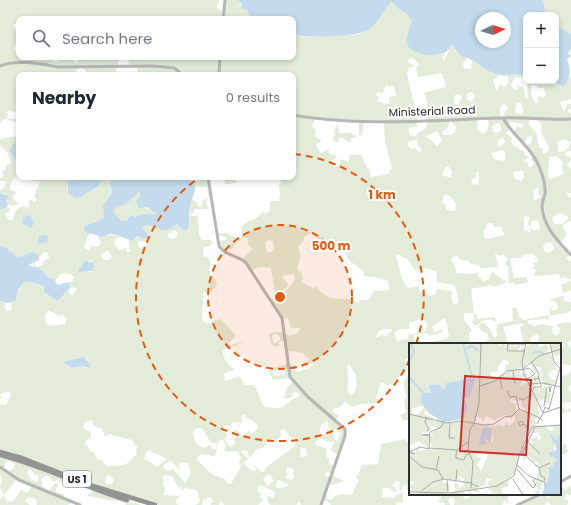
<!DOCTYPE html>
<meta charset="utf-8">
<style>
body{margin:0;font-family:Poppins,sans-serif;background:#f2f2f3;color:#1f2937}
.controls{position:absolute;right:12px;top:12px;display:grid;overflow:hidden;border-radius:8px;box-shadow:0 2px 6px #0003}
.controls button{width:36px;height:36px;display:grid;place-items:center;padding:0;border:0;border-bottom:1px solid #e0e1e3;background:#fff;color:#1f2937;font:20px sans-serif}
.compass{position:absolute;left:475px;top:12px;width:36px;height:36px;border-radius:50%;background:#fff;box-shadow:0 2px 6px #0003;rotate:86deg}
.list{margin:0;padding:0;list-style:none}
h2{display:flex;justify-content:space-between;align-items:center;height:52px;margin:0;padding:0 16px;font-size:17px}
h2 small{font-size:13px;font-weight:400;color:#747a83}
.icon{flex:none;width:22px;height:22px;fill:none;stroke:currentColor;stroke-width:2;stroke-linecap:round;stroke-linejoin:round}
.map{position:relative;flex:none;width:571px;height:505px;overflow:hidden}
.search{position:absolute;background:#fff;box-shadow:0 2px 6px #0003;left:16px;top:16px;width:280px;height:44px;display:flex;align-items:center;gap:10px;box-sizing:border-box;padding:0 14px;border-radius:8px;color:#747a83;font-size:15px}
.panel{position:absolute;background:#fff;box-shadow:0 2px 6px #0003;left:16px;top:72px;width:280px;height:108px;border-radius:8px}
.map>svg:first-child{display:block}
.green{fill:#e2ecd9;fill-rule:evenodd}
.water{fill:#c3dbed;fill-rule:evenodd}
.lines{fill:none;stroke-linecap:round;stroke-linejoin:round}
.secondary{stroke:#b7b7b7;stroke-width:3}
.highway{stroke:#949494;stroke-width:4.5}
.ring{fill:none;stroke:#e8590c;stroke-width:2;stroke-dasharray:7 5}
.labels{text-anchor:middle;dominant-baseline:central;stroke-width:4;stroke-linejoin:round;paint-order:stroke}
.shield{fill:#fff;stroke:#6c6c6c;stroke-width:1}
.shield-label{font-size:10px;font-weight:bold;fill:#2d2d2d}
.street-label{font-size:11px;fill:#2d2d2d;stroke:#fff}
.inset-river{fill:none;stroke:#c3dbed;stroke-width:2}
.inset-road{fill:none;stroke:#ababab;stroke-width:1}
.view{fill:#d62828;fill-opacity:0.15;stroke:#d62828;stroke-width:2}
.inset-edge{fill:none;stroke:#2d2d2d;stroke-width:2}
.centre{fill:#e8590c;stroke:#fff;stroke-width:2}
.ring-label{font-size:12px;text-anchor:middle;font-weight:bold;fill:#e8590c;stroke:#fff;stroke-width:4;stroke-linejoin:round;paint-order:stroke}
</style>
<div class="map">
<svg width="571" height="505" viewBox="0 0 571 505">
<rect width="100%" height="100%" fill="#fff"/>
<path class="green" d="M0,0H219L216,7L222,11L221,19H45L42,16H34L36,19H19V23L14,24L13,26L16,31H19V45L15,46L14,49L19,57L50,59L53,57V61L57,62L59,59L57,57H70L77,64L78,63L75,57H120L118,58V65L57,66L45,63L13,62L0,65Z
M226,0H237L247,10L251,19L247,15L244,19H223Z
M543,0H571V35L556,24V15H549L545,10Z
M390,2L401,11L406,13L412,21C409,27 405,35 408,42C413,54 433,57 445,54V56H442L444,61L452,44L460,56L472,58L494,73L526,75V78L515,77L511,84L514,90L518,89L517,83L519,87L523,86L526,100L528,96L527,81H548L561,85L566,84L571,74V99L560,102L563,111L566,108L567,104H571V109H568V112L571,114V151L565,152L566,156H569L571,159L567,166L571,169V193H567V195L571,198V221L566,223L562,227L567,234L560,243L571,255L566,258L571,262V290L563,293L561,285L571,280L564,277L560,278L559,274L534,276L536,270L532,267H535L533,263H537L538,258L533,254H525L521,258H510L514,278L526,277L528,282L515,285L513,282L509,284L508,266L505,265L508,258L503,255L498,256L495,252L498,267L481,268L478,265L471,264L469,261L461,260L456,255L451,259L452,263L455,264L456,273L472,274L479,272L477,275L483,281L488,280L492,272L507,282L493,287L491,285L471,289L474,313L477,316V319L494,317L497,321H494L491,319L482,321L478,325H474L472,322L474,320L473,313H464V320L472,330L469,334L470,343L477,342L479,344H431L430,342C437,340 444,341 449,337L447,324L444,318L432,327L434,332L442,330L443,332L430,336L428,333L414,335L415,344H410V357L405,359L407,369L403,376L400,375L392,384L387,385L382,382L380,384L376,398L385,402L361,404L352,407L345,401L340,407L333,409L334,413L339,415L336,421L346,430L338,455L331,450L334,442L326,441L320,438L315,442L316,445L327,449L326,456L329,459V464L335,465L332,473L326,472L325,476L327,477L332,475L344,481L332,485L328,484L325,493L327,494L326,499L331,500C337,492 344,496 353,494L356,484L359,481L355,476L358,475L362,465L378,464L381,444L406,439L407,442H410V490H407V484L402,486V490H399L400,482L395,481L392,486L396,488L397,492H393L390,488H383L382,497L394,498L397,494L403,493V502L396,503V505H331L329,502L323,500L321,505H301L299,502L296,505H271L268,502L267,496L273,498L276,492L260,485L258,486L257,492L262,494L259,497L263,499L258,505H224L223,502H220L219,505H211V503L214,502L211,497H207V500L203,499L202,505H196L200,501L197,490L185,488L182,491V487L179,488L172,476L166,475L163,477L164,482L162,483L165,488L164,495L178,496L180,494V496L175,501L178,505H160L123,494L0,450V405H6L11,395L9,391L5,393L3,392L0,395L2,398H0V301L7,302L4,307L7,311L12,310L11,303L24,282H31L44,286V292L58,301L70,289L69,293L72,296L77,289L73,287L70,288L69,282H72L74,277L71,274L62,273L55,280C46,277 43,270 33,267L34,262L36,267L43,265V262L49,258L48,253L44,252L40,257L29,253L18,257L5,247L0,246V210L7,207L10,208L9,212L5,214L8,219L12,221C15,214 14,210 22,206L28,208L30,205L28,202L32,199L33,202H35L36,198L34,196L40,181C30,184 23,174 14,178L10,186V190L17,192L12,197L17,203H20L13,206L8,204L5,194L0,193V190L3,189L6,183L4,181H0V179L4,176L2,171L6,169V165L11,164V162L7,152L0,145V139L16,136L19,131V137L9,150L16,163L19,164V177H67V190L76,198L82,197L88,192L96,189L100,177H112L110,181L112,192C105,199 103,208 104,217L102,220L86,224L91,232L86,240L84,248L87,250H90L91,245L96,247L100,245L101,241L97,236C108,237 122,232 132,241L140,236L147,240L145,232L142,228L146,225C160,227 164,236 177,224L183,231L187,230C193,220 188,211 192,200L197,202L198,206L200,207L203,204L202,201L207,198L206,203L209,209H195L191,216H198L199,235L202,240H210L213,244L203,248V256L208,257L211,264L209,268L210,272V277H214L217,285L211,292H203L202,321L207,323L220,319C227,324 231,330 236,336L226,346L247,341L223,350C222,358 228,366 235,369L224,374L225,381L240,376L244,385H254C259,393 259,401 265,407L279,408L283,407L294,398L299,397V394L295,391L292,394L293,397L285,399L284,398L287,388L293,382L290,378L273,380L269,372L270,369L287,364L298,367L295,370L297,372L308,369L314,364L308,363L309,358L305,357L304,353L289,351L290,355L288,356L285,341H280L278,343L281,345L275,347L271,344L269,334L275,332H284L289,336L296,334L300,330L299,328H291L288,318L282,319L270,300L276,297L275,295H280L282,299L285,297L286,295L284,292L294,282L295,277L293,274L283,276V278L288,284C286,290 281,293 275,294L271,268C263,267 258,266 252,271L242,259L253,249L249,246L247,238H242V227C249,218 258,221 263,211L265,214L270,211V201H279L280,194L279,184L282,183L277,177H293V116L315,119L312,126L316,130L315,136L322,141L316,144L317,148L321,153L328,149L330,154L336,155V158L331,162L334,167L339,165L341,159L349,162L350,155L361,154L367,168H369L371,177L388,174L392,168L385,141L384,122L364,121L362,135L359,136V121L293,114V75H227L225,72L220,75L221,57H293V34L303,37L361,34L381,17ZM413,58L419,65L416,68L418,77L442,73L446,87L424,93C431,106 423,114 428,123L424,130L420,131L415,136L410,135L409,132V128L415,126L418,127L415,121H418L407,74L409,69L407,68L415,66L407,62L409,59ZM467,58L471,59L472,62L471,67L473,69H464L463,63ZM499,75L508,77L509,83L505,87L502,86L501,82L498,90H496L493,81ZM534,84L538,88H543L546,94L544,98L539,96L537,103C532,101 530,92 531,86ZM386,85L394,87L396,95L389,98V104L382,103L381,101L377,103L378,96L375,95L378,92L383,93ZM472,92L475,97L472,102L466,99L468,93ZM457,94L461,95L462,98L458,105L454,103V96ZM519,102C522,105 526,111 521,115L515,112L516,104ZM505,103L508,109L504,113L506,118H500V107ZM477,119H488C489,125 489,131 483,134L476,129L478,125ZM453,120L452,123L456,126L455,132L451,135H443L442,131L447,129L450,121ZM529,120H537L542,125L541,135L542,134L549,147V150L544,154L542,153L543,149L539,148L537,134L529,125ZM511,122L524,124L523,127L519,128L518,125L514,132L525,143L527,136L532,137L531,143L527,145L534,157L530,158L534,163L532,167H528V163L524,162V160L529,158V156H525L524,151L520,150L517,146L514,147L511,141L512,138L506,133L511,128L508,125ZM497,123H500L501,131L496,133L493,132L492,126ZM437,131L442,141L437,146C434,143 429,139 426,136ZM502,138L504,139L505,143L499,147L497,142ZM564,139L570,142L569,147L565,151L558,152V142ZM417,140L419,148L422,147L420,153L414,148L411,149L407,144L410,141ZM503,150L505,153V160L501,161L498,159L496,160L493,158L491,153ZM557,156L563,162L562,167L564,174L550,179L548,177L549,157ZM448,166L452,171L451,178L442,175L445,167ZM479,171V185L472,184L471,180L476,178V172ZM515,171H523L524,176L523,180L520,181L514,178L513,173ZM539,187L538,193L541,197L534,201L533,190ZM445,194L450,196L456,204L455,211L446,210V205L442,202ZM561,213L567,216L568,219L562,224H554L552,218L557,214ZM526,216L530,218L528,223L531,231L529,232L524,230V217ZM538,220L540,229L533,231L530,226L532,221ZM492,223L494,227H501L505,235L487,239L485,238L483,232L487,226L485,224ZM174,230L177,232V236L174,239L169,238L167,233H171ZM310,233L325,245L326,240C335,242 347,251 348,260L364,271V276L375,277L388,281L390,290L374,291L368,300H361L358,303C343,293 331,307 316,286L313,288L301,282L303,279L301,272L297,269L301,256L298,247L304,240V237ZM120,237L129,240L130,252H126V247L120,251L114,243L115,239ZM269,240L273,241L274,250L271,252H267L265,243ZM138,241H146V246L140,248L138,244ZM548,242L552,243L554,249L548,253L545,252L543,246ZM107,250L112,256L109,260H104L101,255ZM397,254L407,259L415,270L426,268L437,272V284L439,282L455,285L459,303L453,304L451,294L452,293L450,291L437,289L435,295L431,296L420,291L419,286L408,288C400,281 400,266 396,257ZM86,260L89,263L92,260L94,261L92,272L79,271ZM48,310L60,316L62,314L67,319L65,324L52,326L46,324L45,316ZM422,318L427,323L426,331L410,335L409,331L408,339L397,341L394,333L400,329H409V323ZM385,329H392V331L386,336L382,335L375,338L379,331ZM277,334L280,337V340L274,344L272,335ZM85,357L90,364L89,369L82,366L72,368L64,363ZM348,364C356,370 361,388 351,395L348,393C347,385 349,374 347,367ZM284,368L285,373L283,375L274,376L272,371L275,372L277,369ZM244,414L245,417C250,419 258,422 258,428L252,434L249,431L242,436L236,430L234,432L235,435L234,440L236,444L229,447L224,438L227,436L223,430L224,426L227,425L231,426L233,422L242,423L241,416ZM88,421L92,420L93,425L102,429L105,437L109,434L132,440L135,443L133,445L138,446L136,450L137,453C126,467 124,466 106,466L102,460H98L93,452H90L89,447L85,445V441L91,438V433L83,428L84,423ZM326,421L328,422L330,429L327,430L326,434H319L321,425ZM202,428L211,443H217L216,449H212L210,445L203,448L196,443L193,434L195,429ZM284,428L290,437H294L296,441L295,446L265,468L264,472L260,471L255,465L256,471L250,470L244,463L248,459L241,452L243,450L248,451L249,458L257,449L263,448L271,439L277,440L282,436L280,431ZM336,429L341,434L337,441L334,439L333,430ZM222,439L226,445L224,451H237L241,457L239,463L241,466L231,484L227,483L225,479L213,475L198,461L197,457L201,454L213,456L216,454L218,442ZM301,447L306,449L307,456L300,457ZM148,450L167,459L157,467L144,458ZM169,461H171L180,470L179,464L181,462L188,463L191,473L185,483L173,469L169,471L163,468L164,464ZM288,467L293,469L294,478L291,480L286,478L287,474L286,470ZM269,473L274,481L266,487L267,483L264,482L263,479ZM109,475L114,480L112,484L108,485L105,483L106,476ZM278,480L288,484L287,487L277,488L276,483Z
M123,57H219L218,75H199L197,73C189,79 185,71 178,69C163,65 145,66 130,65L127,59Z
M10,64L46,65L56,67L128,66V68H117L115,75H88L84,69L80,68L76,70L77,75H19V126L16,124L15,121H10L9,119H4L0,123V67ZM8,111L17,112L18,117L16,119L7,118L8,114L5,113Z
M137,67L174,69L182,75H131L132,72L137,73Z
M337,124L339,133H350L357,136L351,139L350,143L342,137L339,138L337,142L334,141L333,137L335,135L334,132Z
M192,177H208L211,197L209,198L207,187H196Z
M224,177H236V183L225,184Z
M139,192L141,196L138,200L144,207L157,214L135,217L131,215L126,221H121L113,213L114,209L126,204Z
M227,233L234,237L235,244L233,248L223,251L219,241L226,240L227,238L216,234Z
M565,295L563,298L564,301L571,302V310L567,313L549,316V319L528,320V323L534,326L541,324L553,326L552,332L556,336L559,334L560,329L557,324L569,322L571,324V339L567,344L571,349V365L560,364V351L564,346L562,343C554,343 547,344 538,344L539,337L537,334L530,338V344H518L523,342L520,326L524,325L522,323L503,327L508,344H483L489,339L487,333L480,330L479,326L481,323H484L490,329L494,338L498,335L496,329L498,324L513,321L512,309L516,307L519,316L523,320L550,315V308L554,311L558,309L557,302L549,300Z
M571,370V385L567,388L571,392V402L563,403L562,407L566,411L571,408V411L560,414V376L568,375Z
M410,375V425L407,420L403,421L400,415L406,412L404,399L407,398C405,388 400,381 410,375Z
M566,444L568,452L560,456V450L563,448L561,446Z
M0,458L9,459L64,479L60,483L59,479L54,482L49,476H45L41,480L42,485L48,492L55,483L58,484L56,489V492L65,495L64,498L72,503L67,505H37L36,499L28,497L25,501L30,505H0V500L4,495L0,488L2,479L0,475ZM9,461L14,464L15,467L8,472L1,467H5V463ZM30,469L34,474L39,475L38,482C33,481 29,479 27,472ZM17,479L32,486L27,493L21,490L14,501L7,502L4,495Z
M571,485V496L567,494L564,498L569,501L567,505H551L549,502L545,503V505H519L536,496L535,494H546L547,498H549L552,495L560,494V491L563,487L566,490Z
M91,489L141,505H126L124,502C121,502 91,497 88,496V495L92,493Z
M443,494H461L465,499L469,498L471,494H515L507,497L509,505L505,500L502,505H454L455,500L451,497L448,500L450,505H445L444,503L438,502Z"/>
<path class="water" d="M237,0H543L545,10L549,15H526V75C515,73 501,77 491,72C477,65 478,60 460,56L452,44C446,63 410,54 408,45C405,36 409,28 412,21L406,13L401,11L391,2C383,11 378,25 366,31C357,36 302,39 293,34V19H251L247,10L242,8V4ZM481,18H505V42H481Z
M556,24L571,35V49L568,53L571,56L567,59C571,68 571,78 564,86L548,81H556Z
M19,137V164L18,165L9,150Z
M67,177H100L101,181C99,190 88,190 82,197L76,198L68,193Z
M112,177H192C200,189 191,196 190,208C188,216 192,222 187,230L183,231L177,224C163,236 161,227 146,225L142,228L148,235V240L137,236L133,241L121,236L110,234L103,237L85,232L84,227L85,225L101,220L104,217L103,206L112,192L110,182ZM139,192L141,196L136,201L139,208L146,207L157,214H147L135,217L131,215L126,221H121L114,213V209L126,204Z
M0,193L8,196L6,201L8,203L7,207L0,210Z
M30,215L34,223L31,228L22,223L23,217Z
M45,235L48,236L47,242L38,244L39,236Z
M0,246L5,247L18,257L32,252L39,256V260L28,265L41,269L48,277L55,280L57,285L69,282L70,288L58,301L44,292V286L31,282H24L18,290L16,300L8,303L0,301Z
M86,260L89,263L94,261L93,271L79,272V269Z
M84,357L90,364V368L82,366L72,368L63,362Z"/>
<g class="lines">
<path class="secondary" d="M223,19L225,0
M0,66C17,59 41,64 58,67L153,66L174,68L184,75
M219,75L220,57
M293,115C361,127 432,120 501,118C524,117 547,120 571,119
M503,118C513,136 530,146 538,164C542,173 546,184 545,194C544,198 542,202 542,206C543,227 558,241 571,255
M208,177L219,246C225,256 238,255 246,263L282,318L290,377L308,397L345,429V436L321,505
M0,467L19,480L80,505
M560,482L571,476
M517,505L541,494"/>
<path class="highway" d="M0,452L22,458L93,486L155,505
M0,455C43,466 84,487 127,500"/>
</g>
<circle cx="280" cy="297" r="72" fill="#e8590c" fill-opacity=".12"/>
<g class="ring">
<circle cx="280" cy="297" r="72"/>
<path d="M410 359A144 144 0 1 1 199 178M294 154A144 144 0 0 1 416 344"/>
</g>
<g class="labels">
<rect class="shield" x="63" y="471" width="28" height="16" rx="3"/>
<g class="shield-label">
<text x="77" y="479">US 1</text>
</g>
<g class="street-label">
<text transform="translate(432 111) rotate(-2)">Ministerial Road</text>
</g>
</g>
<g transform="translate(409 343)">
<rect width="152" height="152" fill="#fff"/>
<path d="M0,0H17L18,2L19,0H89L91,4L92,0L96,2L98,0L97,6L99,0L102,4L104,1L107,4L109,1L112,3L108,8H112L113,0L115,2L117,0L114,4L116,7L118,2L121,4L118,0H130V5L137,1L140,6L144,0H152V10L149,12L146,13L142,6L136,9H142L144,20L152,21L144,22L149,28L143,27L139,31L143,37L148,38L147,42H136L137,48L143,50L140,57L143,61L140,60L138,64L139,60H135L136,56L128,58L130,71L126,76L127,82L121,86L111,109L106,130L93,140L101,137L99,140L100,143L92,146L94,152L80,149L84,148L77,146L89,143L82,144L78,140L83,136L77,135L76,142L67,145L72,150L62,148V152L57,147L45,150L55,149L56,152H42L44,148L48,147L47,145L46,147V138L50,143V146L54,143L55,136L49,133V135H52L51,138L50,136L44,137V135L42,138L38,135L34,136V140H39L41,144L39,150H36L38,152H0L13,149L11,146V149H0V139L2,141L7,139L0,138V115L6,118L0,115L2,112L0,111L7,112L6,106L11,104H13L8,108L24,106L20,96L19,105L9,98L0,103V109ZM94,17L100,18V21L96,22L97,29L85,36L81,30L90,28L88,25ZM119,20L125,24L122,25L128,32L119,36L121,40L119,39L111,43L113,38L110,35L117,34L118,38L119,35L117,28H115L117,30L110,31L113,26L108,25H115ZM127,24H131L133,33L130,34L133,36L135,43L130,46L125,44V47L124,49L125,44L121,46L119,43L130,42L128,40L132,38L130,36L128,38V35L126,36L127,39L121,38L129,34L127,29L130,27L127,28ZM61,33L67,34L61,54L54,56L58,61V68L51,78L42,79L40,84V80L27,75L26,79L23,77L25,75L15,71L17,67L15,65L6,73L3,70L4,65L14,63L11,56L14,51L22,50L18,42L28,41L35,47L37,40L57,36ZM103,56L109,59L112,57V62L119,69L117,67L112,70L113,68H107V61L101,58ZM101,70V76L106,73V77L102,82H99L98,78L95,84L90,82L80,84L65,80L68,72L70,76L72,74L74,79L77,73L87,78L88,75L97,72L99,75ZM78,82L83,85L84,99L75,95L77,101L69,103L74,85ZM22,83L29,85L22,90L25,93L13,94L14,88L16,90H20L16,89V86L21,88ZM72,108L74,112L76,109L79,112L72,128L68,121L73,115L66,113ZM128,82L142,83L137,84L142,88L145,86L143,83L152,82V96L150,93V96L141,95L147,101L145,106L147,108L139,109L141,114L149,115V119H146L144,125L142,123L138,126L140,132L132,142L133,146H130L131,152L125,149L129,147L125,135H128V130L131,129L129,124L125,123L130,120L124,118L119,112L116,114L115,119L114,112H111L114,104L120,103L119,99L124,101L122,94L125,96L129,93V98L133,95L128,89L126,90H124L125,87L127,89V86L119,91L123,84Z" fill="#e2ecd9" fill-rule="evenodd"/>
<path d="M61,33L67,34L61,54L54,56L58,61V68L54,76L35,79L21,71L14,63L11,57L14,50H22L19,42L29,41L35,47L37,40L57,36ZM77,84L83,85L82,99L75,95L77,101L69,103L74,85ZM141,91L149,97L148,93L150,92L152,96V152L133,151L140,132L139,125L142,123L144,125L145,119L149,118L145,114H141L139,109L147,108V101L144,100Z" fill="#c3dbed"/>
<path class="inset-river" d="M54,0L63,34M57,5L63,3L70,8M124,10L130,8L135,11M0,19L5,9L2,0M0,34L15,51"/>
<path class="inset-road" d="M117,0L113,19L114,29L134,70M141,0L145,19L152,26M116,8H99L98,6L99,1H117M123,19L130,31L129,37M114,27L120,25L126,31L118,36M104,28L106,41M91,34L93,46M127,38L125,36L130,35L132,41M120,41L134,40L152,44M71,43L86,38L98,28L114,26L130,13L152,6M140,43L141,49L142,43M124,47L125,44H132V41M98,48L101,54L107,53L110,66M110,55L114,57L124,51M135,63L138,44M140,66L151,25M134,70L136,64L141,67M0,71L38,80L51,78L76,82L85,81L95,74L103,73L110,66L131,75L134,78M41,80L40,95H46M115,81L111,83L109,80L112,78L117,83L120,87M128,81L134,70L152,64M17,88L20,87L16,79L18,74M21,93L13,92L21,91M59,99L48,107L47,112V115L55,117L57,112L60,111M119,99L131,111M20,105L48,107M0,109L11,104L20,106L21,89L32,84L35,79M0,110L6,111L0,108M114,110L130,125M112,112L126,85M0,113L13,124L29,127L34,136M108,122L120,133L135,139M130,125L132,133L136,135V144M130,125L141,120M108,126L124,145L127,142L124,138L126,135M27,127L30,113M104,136L114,152M38,137L39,149M47,138L48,126M62,145L64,119L59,106L61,86L65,81L70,60L72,0M0,149L42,150L88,143L105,133L111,110L123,84L152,82M11,149L24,139L35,136L62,140L70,144"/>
<path class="view" d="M56,33L122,37L117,112L51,108Z"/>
<rect width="152" height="152" class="inset-edge"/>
</g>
<circle cx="280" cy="297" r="6" class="centre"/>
<g class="ring-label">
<text x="382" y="199">1 km</text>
<text x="331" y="250">500 m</text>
</g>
</svg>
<div class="controls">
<button>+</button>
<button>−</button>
</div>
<svg class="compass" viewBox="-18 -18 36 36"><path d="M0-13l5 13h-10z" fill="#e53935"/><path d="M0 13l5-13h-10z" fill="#747a83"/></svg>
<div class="search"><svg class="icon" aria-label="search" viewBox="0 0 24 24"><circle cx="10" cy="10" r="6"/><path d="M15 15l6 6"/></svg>Search here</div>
<section class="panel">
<h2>Nearby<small>0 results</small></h2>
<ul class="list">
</ul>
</section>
</div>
